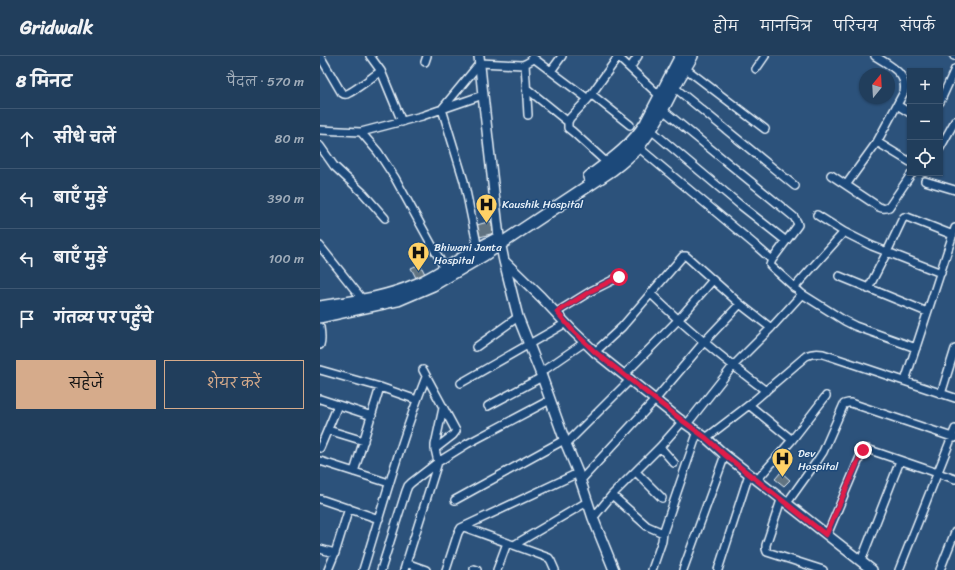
<!DOCTYPE html>
<html lang="hi">
<meta charset="utf-8">
<style>
body{margin:0;font-family:Sriracha,"Playpen Sans Deva",sans-serif;background:#294562;color:#f1f3f6}
.controls{position:absolute;right:12px;top:12px;display:grid;overflow:hidden;border-radius:0px;box-shadow:0 1px 3px #0004}
.controls button{width:36px;height:36px;display:grid;place-items:center;padding:0;border:0;border-bottom:1px solid #3e5772;background:#213e5c;color:#f1f3f6;font:20px sans-serif}
.compass{position:absolute;left:539px;top:12px;width:36px;height:36px;border-radius:50%;background:#213e5c;box-shadow:0 1px 3px #0004;rotate:18deg}
.stop{position:absolute;width:12px;height:12px;margin:-9px;border:3px solid #e11d48;border-radius:50%;background:#fff}
.stop.end{background:#e11d48;border-color:#fff;box-shadow:0 1px 4px #0008}
.list{margin:0;padding:0;list-style:none}
h2{display:flex;justify-content:space-between;align-items:center;height:52px;margin:0;padding:0 16px;font-size:17px}
h2 small{font-size:13px;font-weight:400;color:#a2aebb}
.list li{display:grid;grid-template-columns:26px 1fr auto;gap:12px;align-items:center;box-sizing:border-box;height:60px;padding:0 16px;border-top:1px solid #3e5772}
.list b{display:block;font-size:15px;white-space:nowrap}
.list em{font-size:13px;font-style:normal;color:#a2aebb}
.actions{display:flex;gap:8px;padding:12px 16px}
.actions a{flex:1;padding:9px 0;border:1px solid #d6ab8b;border-radius:0px;text-align:center;font-size:14px;color:#d6ab8b}
.actions .main{background:#d6ab8b;color:#111}
.icon{flex:none;width:22px;height:22px;fill:none;stroke:currentColor;stroke-width:2;stroke-linecap:round;stroke-linejoin:round}
.map{position:relative;flex:none;width:635px;height:514px;overflow:hidden}
header{display:flex;align-items:center;gap:24px;box-sizing:border-box;height:56px;padding:0 20px;background:#213e5c;border-bottom:1px solid #3e5772}
header strong{font-size:19px}
nav{display:flex;gap:22px;margin-inline-start:auto;font-size:14px}
main{display:flex}
aside{flex:1;background:#213e5c}
.map>svg:first-child{display:block}
.building{fill:#617381;stroke:#e8f1f8}
.lines{fill:none;stroke-linecap:round;stroke-linejoin:round}
.minor-casing{stroke:#e8f1f8;stroke-width:10}
.tertiary-casing{stroke:#e8f1f8;stroke-width:12}
.primary-casing{stroke:#e8f1f8;stroke-width:14}
.minor{stroke:#1f4a7a;stroke-width:7}
.tertiary{stroke:#1f4a7a;stroke-width:9}
.primary{stroke:#1f4a7a;stroke-width:11}
.route{stroke:#e11d48;stroke-width:5}
.labels{text-anchor:middle;dominant-baseline:central;stroke-width:3;stroke-linejoin:round;paint-order:stroke}
.poi-label{font-size:11px;fill:#e8f1f8;stroke:#1f4a7a;text-anchor:start}
</style>
<header>
<strong>Gridwalk</strong>
<nav><a>होम</a><a>मानचित्र</a><a>परिचय</a><a>संपर्क</a></nav>
</header>
<main>
<aside>
<h2>8 मिनट<small>पैदल · 570 m</small></h2>
<ul class="list">
<li><svg class="icon" aria-label="ahead" viewBox="0 0 24 24"><path d="M12 20V5M6 11l6-6 6 6"/></svg><div><b>सीधे चलें</b></div><em>80 m</em></li>
<li><svg class="icon" aria-label="left" viewBox="0 0 24 24"><path d="M17 20v-9H6M10 6l-5 5 5 5"/></svg><div><b>बाएँ मुड़ें</b></div><em>390 m</em></li>
<li><svg class="icon" aria-label="left" viewBox="0 0 24 24"><path d="M17 20v-9H6M10 6l-5 5 5 5"/></svg><div><b>बाएँ मुड़ें</b></div><em>100 m</em></li>
<li><svg class="icon" aria-label="arrive" viewBox="0 0 24 24"><path d="M6 21V4h12l-3 4 3 4H6"/></svg><div><b>गंतव्य पर पहुँचे</b></div></li>
</ul>
<div class="actions"><a class="main">सहेजें</a><a>शेयर करें</a></div>
</aside>
<div class="map">
<svg width="635" height="514" viewBox="0 0 635 514">
<rect width="100%" height="100%" fill="#2c527b"/>
<filter id="ink" filterUnits="userSpaceOnUse"><feTurbulence type="fractalNoise" baseFrequency=".025" numOctaves="2"/><feDisplacementMap in="SourceGraphic" scale="8" xChannelSelector="R" yChannelSelector="G"/><feConvolveMatrix kernelMatrix="1 2 1 2 8 2 1 2 1" color-interpolation-filters="sRGB"/></filter>
<g filter="url(#ink)">
<path class="building" d="M171,165L174,177L160,181L157,169Z
M100,208L106,220L97,224L91,212Z
M461,416L470,424L464,430L455,423Z"/>
<g class="lines">
<defs>
<path id="minor" d="M0,0L21,36C24,38 23,39 27,38C36,34 52,21 61,15L82,66
M50,0L61,15
M297,0L342,42
M634,0H635
M212,1L268,43
M105,6L107,0
M205,8L208,59
M310,12L318,0
M365,12L445,73
M436,13L445,0
M231,15L242,0
M354,31L475,130
M206,32L248,66
M271,38L310,69
M620,46L635,13
M577,49L590,57
M343,54L474,161L477,166L478,169L452,204L450,209L452,211L482,238L451,272L413,310L367,368
M0,74L41,76L102,60L163,39
M331,74L419,148L466,185
M41,76L58,96L75,122L125,213
M557,86L590,106
M0,90L14,110L43,137L65,162
M318,91L434,188L452,204
M620,92L635,65
M287,107L253,76L248,72V66L250,62L268,43L298,1
M511,119L559,151C563,153 565,153 569,151L592,117
M605,125L635,134
M526,129L557,86L584,36C588,17 569,9 555,0
M497,159L524,176L552,190L621,217
M0,190L43,244
M158,193L144,125L122,53L160,7L202,9L205,8L214,3
M519,220L607,256
M474,232L524,176
M548,233L567,196L583,162L584,161H587L633,179
M331,238C367,273 406,305 446,335
M482,238L525,265L535,270L596,292
M237,256L271,235L299,221
M0,271C1,277 2,283 0,289
M156,291L198,261
M275,296L302,271L363,200H366L420,248L451,272
M0,314L60,331L97,344
M103,314L136,375L133,379L115,393
M220,317L265,286
M305,318L358,264L393,224
M585,325L635,172
M141,327L246,267
M621,338L635,293
M0,343L52,360
M429,349L472,384
M168,350L222,321
M8,374L44,385
M386,382L429,349L486,300C492,297 496,297 503,298L635,342
M246,388L311,323
M340,391L354,407
M0,392L18,349
M0,405L69,427
M34,416L60,331
M316,416L342,442
M437,424L472,384L506,340
M260,425L335,344L384,286L420,248
M292,439L327,470L343,477
M0,443L59,463
M135,444L244,384
M461,444L446,489V493L447,496L503,514
M467,447L497,405L503,396L524,348L528,347H531L635,382
M273,462L292,439L340,391L363,365
M144,471L229,502L231,505L235,514
M507,479L543,394L547,393L635,423
M194,489L267,446
M0,493L15,497
M541,505L580,405
M86,507L106,514
M154,513L157,514
M8,514L15,497L29,452
M43,514C63,449 81,384 106,321
M61,514L86,435L88,430L91,427L118,406L147,388L230,344
M84,514L118,406L115,393V389L123,352
M126,514L138,477L141,472L258,417
M177,514L187,487
M332,514L342,485L343,477L378,375
M363,514L405,399
M398,514L429,418
M579,514L635,373
M620,514L635,476"/>
<path id="tertiary" d="M159,0L163,39L179,181L184,205L198,261L222,321L246,388L258,417L273,462L294,514
M185,206L221,241L253,275L275,296L359,363L386,382L405,399L437,424L552,514"/>
<path id="primary" d="M269,121C290,105 312,90 326,67L361,0
M0,251C32,246 66,242 95,229C117,220 136,205 156,194C164,189 171,186 178,182
M0,261L78,244L113,229L164,199L292,114C301,107 310,100 318,91C333,73 343,53 353,33C359,21 366,11 372,0"/>
</defs>
<use href="#minor" class="minor-casing"/>
<use href="#tertiary" class="tertiary-casing"/>
<use href="#primary" class="primary-casing"/>
<use href="#minor" class="minor"/>
<use href="#tertiary" class="tertiary"/>
<use href="#primary" class="primary"/>
</g>
</g>
<g class="lines" filter="url(#ink)">
<path class="route" d="M299,221L271,235L237,256L253,275L275,296L359,362L386,382L405,399L506,479L543,394"/>
</g>
<defs>
<symbol id="hospital-pin" viewBox="-11 -11 22 30"><path d="M0 17L-7.5 6A9.5 9.5 0 1 1 7.5 6Z" fill="#ffd166" stroke="#1f4a7a"/><path d="M-5-5h3v3.5h4V-5h3V5h-3V1.5h-4V5h-3Z" fill="#111"/></symbol>
</defs>
<g fill-rule="evenodd">
<use href="#hospital-pin" x="154" y="136" width="25" height="34"/>
<use href="#hospital-pin" x="86" y="184" width="25" height="34"/>
<use href="#hospital-pin" x="450" y="390" width="25" height="34"/>
</g>
<g class="labels">
<g class="poi-label">
<text x="182" y="148">Kaushik Hospital</text>
<text x="114" y="191">Bhiwani Janta<tspan x="114" dy="13">Hospital</tspan></text>
<text x="478" y="397">Dev<tspan x="478" dy="13">Hospital</tspan></text>
</g>
</g>
</svg>
<div class="controls">
<button>+</button>
<button>−</button>
<button><svg class="icon" aria-label="locate" viewBox="0 0 24 24"><circle cx="12" cy="12" r="6"/><path d="M12 2v4M12 18v4M2 12h4M18 12h4"/></svg></button>
</div>
<svg class="compass" viewBox="-18 -18 36 36"><path d="M0-13l5 13h-10z" fill="#e53935"/><path d="M0 13l5-13h-10z" fill="#a2aebb"/></svg>
<div class="stop" style="left:299px;top:221px"></div>
<div class="stop end" style="left:543px;top:394px"></div>
</div>
</main>
